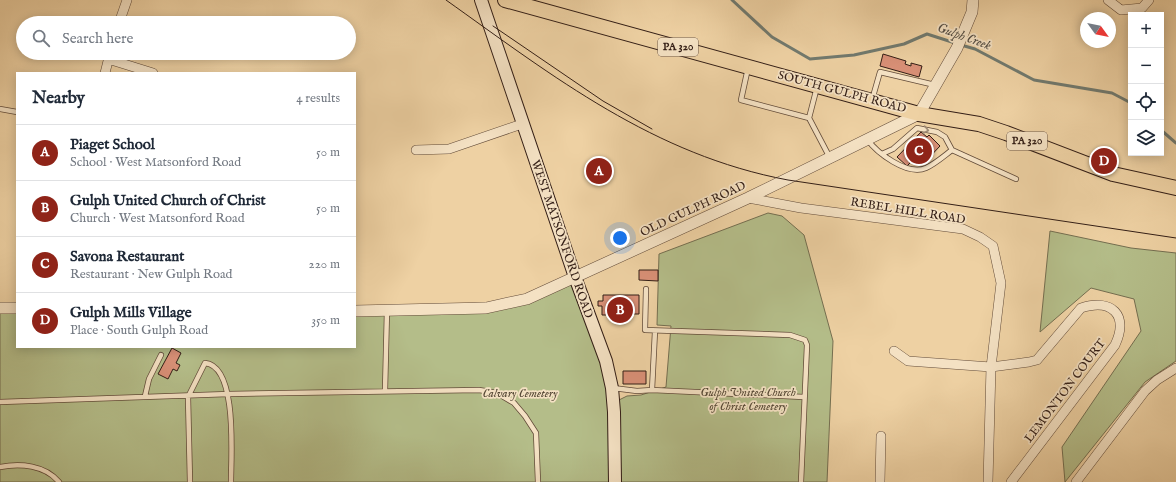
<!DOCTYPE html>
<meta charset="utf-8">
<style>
body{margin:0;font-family:"IM FELL English",serif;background:#f6f6f7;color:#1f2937}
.controls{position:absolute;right:12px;top:12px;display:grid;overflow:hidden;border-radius:0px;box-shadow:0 2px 10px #0003}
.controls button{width:36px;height:36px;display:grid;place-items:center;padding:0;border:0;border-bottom:1px solid #e0e1e3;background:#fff;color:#1f2937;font:20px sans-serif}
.compass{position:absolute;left:1080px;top:12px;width:36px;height:36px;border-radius:50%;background:#fff;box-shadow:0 2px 10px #0003;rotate:123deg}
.you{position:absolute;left:620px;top:238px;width:14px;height:14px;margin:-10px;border:3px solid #fff;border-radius:50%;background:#1a73e8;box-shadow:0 0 0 6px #1a73e833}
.badge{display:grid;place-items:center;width:26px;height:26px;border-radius:50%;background:#8f2418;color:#fff;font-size:13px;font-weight:700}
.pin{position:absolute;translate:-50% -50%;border:2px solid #fff;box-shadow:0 1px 4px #0006}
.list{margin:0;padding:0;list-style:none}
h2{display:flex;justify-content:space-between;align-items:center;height:52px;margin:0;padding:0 16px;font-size:17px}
h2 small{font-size:13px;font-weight:400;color:#747a83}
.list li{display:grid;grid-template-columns:26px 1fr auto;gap:12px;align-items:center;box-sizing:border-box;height:56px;padding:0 16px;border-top:1px solid #e0e1e3}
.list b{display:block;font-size:15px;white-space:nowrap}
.list p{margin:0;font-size:13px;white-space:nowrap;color:#747a83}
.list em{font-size:13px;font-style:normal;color:#747a83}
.icon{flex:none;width:22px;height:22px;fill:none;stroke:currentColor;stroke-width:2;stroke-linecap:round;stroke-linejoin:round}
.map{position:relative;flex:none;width:1176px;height:482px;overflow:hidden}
.search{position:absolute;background:#fff;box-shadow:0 2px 10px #0003;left:16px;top:16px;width:340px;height:44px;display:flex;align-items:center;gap:10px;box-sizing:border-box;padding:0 14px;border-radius:22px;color:#747a83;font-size:15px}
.panel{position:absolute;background:#fff;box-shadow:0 2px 10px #0003;left:16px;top:72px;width:340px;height:276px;border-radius:0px}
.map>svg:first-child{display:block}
.green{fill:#b4bd89;stroke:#746e50}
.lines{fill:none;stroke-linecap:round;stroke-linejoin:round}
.stream{stroke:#717a6f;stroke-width:3}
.building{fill:#d99077;stroke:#331e16}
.service-casing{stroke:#624b39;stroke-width:6}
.minor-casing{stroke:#624b39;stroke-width:10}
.tertiary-casing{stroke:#624b39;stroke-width:12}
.secondary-casing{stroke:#331e16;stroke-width:14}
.primary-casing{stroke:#331e16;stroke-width:16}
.service{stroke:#f4e1c3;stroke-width:4.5}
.minor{stroke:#f4e1c3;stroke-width:9}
.tertiary{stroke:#f4e1c3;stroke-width:11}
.secondary{stroke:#f4e1c3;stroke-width:12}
.primary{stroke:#eed1a3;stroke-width:14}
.tram{stroke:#331e16;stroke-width:1}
.oneway{stroke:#9d8975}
.labels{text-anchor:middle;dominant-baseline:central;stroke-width:3.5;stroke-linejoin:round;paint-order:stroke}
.shield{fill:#f4e1c3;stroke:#6d584a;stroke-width:1}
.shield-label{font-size:11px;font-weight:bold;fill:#331e16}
.street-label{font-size:12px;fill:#331e16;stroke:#f4e1c3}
.park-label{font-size:12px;font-style:italic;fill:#534633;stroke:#f4e1c3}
.water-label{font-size:13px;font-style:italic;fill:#524c43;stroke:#f4e1c3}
</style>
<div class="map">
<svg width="1176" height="482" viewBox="0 0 1176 482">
<rect width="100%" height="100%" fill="#eed1a3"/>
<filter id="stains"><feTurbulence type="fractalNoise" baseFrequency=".005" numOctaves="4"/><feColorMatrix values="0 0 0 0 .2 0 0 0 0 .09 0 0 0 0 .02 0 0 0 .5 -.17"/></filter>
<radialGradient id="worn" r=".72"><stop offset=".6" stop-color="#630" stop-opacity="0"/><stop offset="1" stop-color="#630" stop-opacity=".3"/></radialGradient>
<path class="green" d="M768,213L782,216L804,235L833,341L827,482H621L619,400L627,396L641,395L666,387L671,326L657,325L659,254Z
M1050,231L1131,248L1176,253V361L1145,382L1065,482L1062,447L1141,331L1134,299L1091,288L1040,332Z
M575,277L606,361L615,482H0V308H17V347H355V311L486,308Z"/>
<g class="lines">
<path class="stream" d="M732,0L772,37L810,59L854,55L904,44L927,34L955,43
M961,45L975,49L1034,80L1112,93L1131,103
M1161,130L1176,143"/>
</g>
<path class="building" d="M883,54L906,61L905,64L911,66V63L922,66L919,77L880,66Z
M921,132L927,137L929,135L940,146L924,163L917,156L907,166L897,157Z
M639,270H658V281L639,280Z
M603,295H639V314H624V320H618V315H602V306H598V301H603Z
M172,348L181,353L176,363L180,365L177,371L173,369L168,379L158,374Z
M623,371H646V384H623Z"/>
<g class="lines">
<defs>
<path id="service" d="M748,68L741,100L809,118
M817,87L809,118L830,158
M872,100L880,72L935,85
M0,109L17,112
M867,139C877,153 907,176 926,168C935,164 944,156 952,150
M882,154L893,149L917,128L937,132L945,137L952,150L1016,179
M646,289L645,330L790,335L805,340L807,345L801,482
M613,388L637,391L652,390L655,331
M652,390L804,397
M385,391L387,310
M145,396L149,379L161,355
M0,402L229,394L479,390L497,393L514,403L525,416L536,433L538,482
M0,467C20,463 45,465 59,482
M190,482L188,397L205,363C238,366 231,457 231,482"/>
<path id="minor" d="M1108,0L1121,10L1142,8L1149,0
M119,23L127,0
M108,59L153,73
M105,73L110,53
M416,150L449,149L522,124
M748,198L801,208L963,229L980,237L993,246L1001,283L991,367L988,482
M894,351L908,361L991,367L1029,362L1037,360L1042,354L1081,308C1112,298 1129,315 1115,345L1011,482
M880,482L881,436
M1076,482L1145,391L1157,380L1176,368"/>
<path id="tertiary" d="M0,308H17
M355,311L486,308L527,299L748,198L919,114L957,48L972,12L973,0"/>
<path id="secondary" d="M481,0L575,277L606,361L612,388L614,412L615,482"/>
<path id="primary" d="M505,0L919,114L979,124L1006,133L1113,174L1176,188"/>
</defs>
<use href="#service" class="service-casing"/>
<use href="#minor" class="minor-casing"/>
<use href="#tertiary" class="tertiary-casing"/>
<use href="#secondary" class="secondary-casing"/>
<use href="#primary" class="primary-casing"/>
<use href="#service" class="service"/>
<use href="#minor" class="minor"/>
<use href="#tertiary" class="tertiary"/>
<use href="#secondary" class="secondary"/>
<use href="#primary" class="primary"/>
<path class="tram" d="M446,0C554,77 654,155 788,180L1176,238
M493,26L603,101L652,129"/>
</g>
<defs><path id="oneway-chevron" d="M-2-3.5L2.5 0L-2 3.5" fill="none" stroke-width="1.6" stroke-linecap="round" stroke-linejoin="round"/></defs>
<use class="oneway" href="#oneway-chevron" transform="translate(926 130) rotate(11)"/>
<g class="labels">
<g class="shield">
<rect x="658" y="38" width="40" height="18" rx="3"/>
<rect x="1007" y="132" width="40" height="18" rx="3"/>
</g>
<g class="shield-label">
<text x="678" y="47">PA 320</text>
<text x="1027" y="141">PA 320</text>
</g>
<g class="street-label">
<text transform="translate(842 92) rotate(15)">SOUTH GULPH ROAD</text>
<text transform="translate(693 209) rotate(-25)">OLD GULPH ROAD</text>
<text transform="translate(908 211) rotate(9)">REBEL HILL ROAD</text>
<text transform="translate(562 239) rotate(71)">WEST MATSONFORD ROAD</text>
<text transform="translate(1065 391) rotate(-53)">LEMONTON COURT</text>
</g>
<g class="park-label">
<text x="748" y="392">Gulph United Church<tspan x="748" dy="14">of Christ Cemetery</tspan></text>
<text x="520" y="393">Calvary Cemetery</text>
</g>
<g class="water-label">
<text transform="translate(964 37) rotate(20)">Gulph Creek</text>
</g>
</g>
<rect width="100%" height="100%" filter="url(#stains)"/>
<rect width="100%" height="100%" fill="url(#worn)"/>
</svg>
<div class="controls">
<button>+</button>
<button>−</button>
<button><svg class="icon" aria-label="locate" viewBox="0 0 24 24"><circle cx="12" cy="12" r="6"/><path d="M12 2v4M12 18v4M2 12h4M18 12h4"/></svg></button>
<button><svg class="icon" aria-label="layers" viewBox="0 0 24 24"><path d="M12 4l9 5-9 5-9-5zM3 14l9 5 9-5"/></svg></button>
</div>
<svg class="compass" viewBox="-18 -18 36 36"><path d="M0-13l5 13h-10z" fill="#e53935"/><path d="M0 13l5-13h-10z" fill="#747a83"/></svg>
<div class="you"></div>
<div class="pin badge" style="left:599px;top:171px">A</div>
<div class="pin badge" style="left:620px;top:310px">B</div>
<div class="pin badge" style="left:919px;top:151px">C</div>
<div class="pin badge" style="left:1104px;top:161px">D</div>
<div class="search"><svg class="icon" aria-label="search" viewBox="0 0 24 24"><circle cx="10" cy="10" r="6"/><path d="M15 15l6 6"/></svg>Search here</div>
<section class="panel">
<h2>Nearby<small>4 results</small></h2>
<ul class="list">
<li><span class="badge">A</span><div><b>Piaget School</b><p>School · West Matsonford Road</p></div><em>50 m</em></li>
<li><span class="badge">B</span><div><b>Gulph United Church of Christ</b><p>Church · West Matsonford Road</p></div><em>50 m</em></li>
<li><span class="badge">C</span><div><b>Savona Restaurant</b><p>Restaurant · New Gulph Road</p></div><em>220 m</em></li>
<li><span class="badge">D</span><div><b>Gulph Mills Village</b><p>Place · South Gulph Road</p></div><em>350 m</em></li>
</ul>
</section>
</div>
